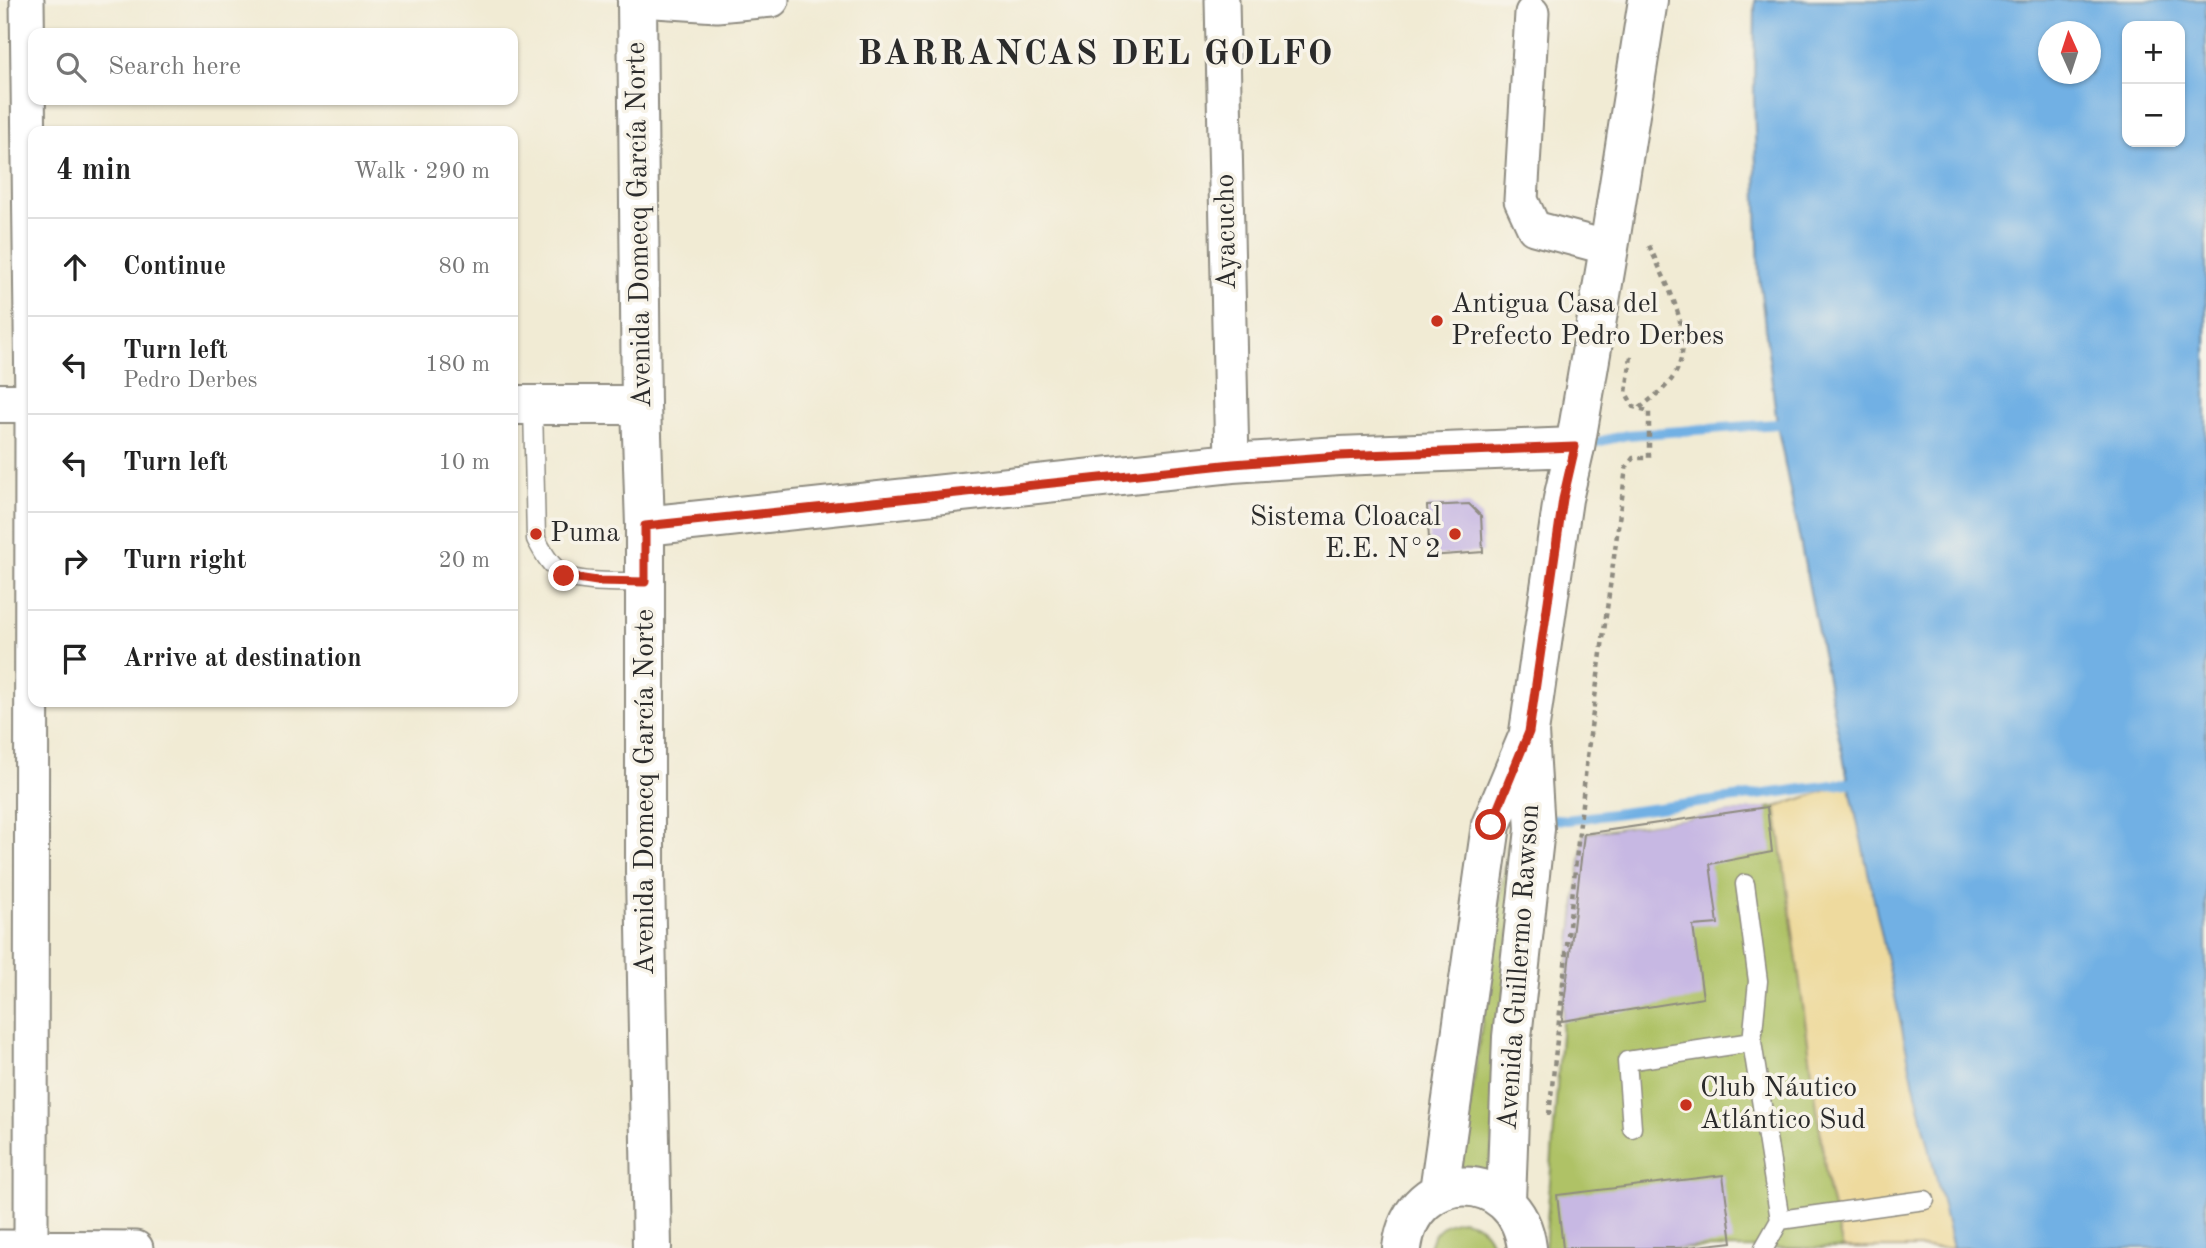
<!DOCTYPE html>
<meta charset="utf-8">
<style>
body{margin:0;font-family:"Old Standard TT",serif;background:#f2f2f2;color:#222}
.controls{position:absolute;right:21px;top:21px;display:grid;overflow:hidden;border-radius:14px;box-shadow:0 2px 5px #0004}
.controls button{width:63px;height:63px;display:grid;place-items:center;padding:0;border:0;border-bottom:2px solid #e0e0e0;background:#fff;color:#222;font:35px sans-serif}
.compass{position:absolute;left:2038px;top:21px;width:63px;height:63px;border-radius:50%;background:#fff;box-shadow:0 2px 5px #0004;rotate:357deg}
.stop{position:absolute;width:21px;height:21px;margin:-16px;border:5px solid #c8321e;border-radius:50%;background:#fff}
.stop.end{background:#c8321e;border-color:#fff;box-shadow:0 2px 7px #0008}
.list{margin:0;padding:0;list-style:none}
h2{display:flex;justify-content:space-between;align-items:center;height:91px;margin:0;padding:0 28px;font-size:30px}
h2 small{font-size:23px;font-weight:400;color:#767676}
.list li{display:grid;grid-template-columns:46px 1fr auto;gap:21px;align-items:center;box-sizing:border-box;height:98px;padding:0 28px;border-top:2px solid #e0e0e0}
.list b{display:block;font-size:26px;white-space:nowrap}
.list p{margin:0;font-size:23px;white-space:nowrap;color:#767676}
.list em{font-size:23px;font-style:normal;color:#767676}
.icon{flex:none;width:38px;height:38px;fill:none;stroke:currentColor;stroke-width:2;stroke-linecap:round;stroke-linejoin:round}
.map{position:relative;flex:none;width:2206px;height:1248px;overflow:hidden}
.search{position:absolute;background:#fff;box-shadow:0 2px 5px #0004;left:28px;top:28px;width:490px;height:77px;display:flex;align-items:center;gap:18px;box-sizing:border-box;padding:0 24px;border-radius:14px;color:#767676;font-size:26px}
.panel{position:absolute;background:#fff;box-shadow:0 2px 5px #0004;left:28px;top:126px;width:490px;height:581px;border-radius:14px}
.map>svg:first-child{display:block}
.green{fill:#afc266;stroke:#6d7648;stroke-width:2}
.sand{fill:#eeda9e;stroke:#8c8264;stroke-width:2}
.water{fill:#71b0e4;stroke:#4e6e88;stroke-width:2;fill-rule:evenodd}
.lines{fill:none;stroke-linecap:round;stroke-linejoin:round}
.stream{stroke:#71b0e4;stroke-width:10}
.building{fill:#c7b8e3}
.service-casing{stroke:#8e8b80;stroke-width:21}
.minor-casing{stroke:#8e8b80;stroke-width:37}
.tertiary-casing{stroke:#8e8b80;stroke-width:42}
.secondary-casing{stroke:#8e8b80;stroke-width:42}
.primary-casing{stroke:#8e8b80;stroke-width:42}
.path{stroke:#8e8b80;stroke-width:4.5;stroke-dasharray:5 5;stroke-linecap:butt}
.service{stroke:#fff;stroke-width:18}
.minor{stroke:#fff;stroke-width:33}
.tertiary{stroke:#fff;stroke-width:38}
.secondary{stroke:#fff;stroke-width:38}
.primary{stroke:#fff;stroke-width:38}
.route{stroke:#c8321e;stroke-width:9}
.poi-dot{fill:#c8321e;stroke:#f7f3e8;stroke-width:2.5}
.labels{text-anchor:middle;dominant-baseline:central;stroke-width:7;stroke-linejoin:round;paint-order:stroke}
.street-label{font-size:28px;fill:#2b2b2b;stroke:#f7f3e8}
.poi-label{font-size:28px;fill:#2b2b2b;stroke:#f7f3e8;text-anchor:start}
.district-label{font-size:35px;font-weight:bold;letter-spacing:2px;fill:#2b2b2b;stroke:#f7f3e8}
</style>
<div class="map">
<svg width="2206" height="1248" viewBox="0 0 2206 1248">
<rect width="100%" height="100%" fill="#f7f3e8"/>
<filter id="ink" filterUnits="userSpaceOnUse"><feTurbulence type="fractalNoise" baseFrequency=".0143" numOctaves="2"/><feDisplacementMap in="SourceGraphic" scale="14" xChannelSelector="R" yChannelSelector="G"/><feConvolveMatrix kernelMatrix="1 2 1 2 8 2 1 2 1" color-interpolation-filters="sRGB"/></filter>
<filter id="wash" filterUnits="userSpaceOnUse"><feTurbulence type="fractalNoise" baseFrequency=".00686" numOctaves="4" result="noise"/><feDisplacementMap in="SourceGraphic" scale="28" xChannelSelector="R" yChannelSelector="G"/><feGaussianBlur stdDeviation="1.57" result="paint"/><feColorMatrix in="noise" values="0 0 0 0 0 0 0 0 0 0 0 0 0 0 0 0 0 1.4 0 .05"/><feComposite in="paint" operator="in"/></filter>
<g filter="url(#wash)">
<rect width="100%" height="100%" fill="#f1ebd4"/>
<path class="green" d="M1776,807L1828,1188L1843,1248H1545L1562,1021L1584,834Z
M1511,824H1519L1490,1171L1476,1179L1461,1167Z
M1462,1220C1479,1223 1489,1230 1493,1248H1429C1433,1230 1444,1222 1462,1220Z"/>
<path class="sand" d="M1849,783L1953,1248H1843L1828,1188L1776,807Z"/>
<path class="water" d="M1755,0H2206V1248H1953L1913,1080L1835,719L1777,424L1759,277L1754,96ZM2127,26H2180V142H2127ZM2048,32H2090V74H2048Z"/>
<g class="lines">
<path class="stream" d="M1584,445L1627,435L1777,424
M1541,818L1567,820L1849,783"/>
</g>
<g id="blocks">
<path class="building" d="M1469,504L1481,516L1483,552L1430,556L1427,506Z
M1767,807L1772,852L1710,864L1718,924L1693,926L1703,998L1562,1021L1584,834Z
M1723,1175L1732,1242L1680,1248H1563L1557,1195Z"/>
</g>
</g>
<g filter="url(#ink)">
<use href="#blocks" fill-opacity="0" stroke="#8e8b80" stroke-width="2"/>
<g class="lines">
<defs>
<path id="service" d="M533,405L536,539C543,552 550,566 563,574C577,584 626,582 645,582
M1745,884L1758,981L1752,1042L1780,1220L1764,1248
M1632,1128L1627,1061L1752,1042
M1780,1220L1925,1200"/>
<path id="minor" d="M27,0L32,403L31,1248
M640,0L717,5L772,0
M1222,0L1232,463
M1532,13L1521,200L1534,228L1609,248
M0,1247L136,1248"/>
<path id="tertiary" d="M1575,447L1609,248L1648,0
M645,526V872L652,1248"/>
<path id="secondary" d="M0,403H33
M513,405H641"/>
<path id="primary" d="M637,0L641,405L645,526L1232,463L1339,456L1575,447L1563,499L1529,732L1535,829L1512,1037L1506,1201
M1439,1191L1491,825L1527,739
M1402,1248C1412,1166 1517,1166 1527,1248"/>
</defs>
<use href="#service" class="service-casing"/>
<use href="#minor" class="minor-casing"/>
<use href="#tertiary" class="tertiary-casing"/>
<use href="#secondary" class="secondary-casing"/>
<use href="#primary" class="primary-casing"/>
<path class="path" d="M1640,408C1648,401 1658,394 1666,386C1705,345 1666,285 1648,243
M1549,1115L1587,757L1626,468L1633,458H1649V411L1634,407L1626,393L1631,356"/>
<use href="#service" class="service"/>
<use href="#minor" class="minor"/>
<use href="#tertiary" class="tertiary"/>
<use href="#secondary" class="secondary"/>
<use href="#primary" class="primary"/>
</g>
</g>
<g class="lines" filter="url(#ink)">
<path class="route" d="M564,576L597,581L645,582V526L1233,464L1339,456L1575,447L1563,499L1529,732L1491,825"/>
</g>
<g class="poi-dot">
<circle cx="1437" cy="321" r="7"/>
<circle cx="536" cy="534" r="7"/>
<circle cx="1455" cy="534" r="7"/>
<circle cx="1686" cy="1105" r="7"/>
</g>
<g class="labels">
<g class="street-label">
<text transform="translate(640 225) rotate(-91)">Avenida Domecq García Norte</text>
<text transform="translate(1227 232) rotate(-91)">Ayacucho</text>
<text transform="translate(646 792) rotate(-90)">Avenida Domecq García Norte</text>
<text transform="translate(1520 967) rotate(-86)">Avenida Guillermo Rawson</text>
</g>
<g class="poi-label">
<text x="1451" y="305">Antigua Casa del<tspan x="1451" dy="32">Prefecto Pedro Derbes</tspan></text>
<text x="1441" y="518" text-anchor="end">Sistema Cloacal<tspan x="1441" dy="32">E.E. N°2</tspan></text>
<text x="550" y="534">Puma</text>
<text x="1700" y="1089">Club Náutico<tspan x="1700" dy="32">Atlántico Sud</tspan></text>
</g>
<g class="district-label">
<text x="1096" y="54">BARRANCAS DEL GOLFO</text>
</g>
</g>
</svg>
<div class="controls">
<button>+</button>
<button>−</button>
</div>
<svg class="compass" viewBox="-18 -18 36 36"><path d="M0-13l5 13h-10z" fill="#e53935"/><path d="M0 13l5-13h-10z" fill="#767676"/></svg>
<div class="stop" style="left:1491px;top:825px"></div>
<div class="stop end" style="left:564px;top:576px"></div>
<div class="search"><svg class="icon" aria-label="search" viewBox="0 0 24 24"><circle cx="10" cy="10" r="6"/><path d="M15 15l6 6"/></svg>Search here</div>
<section class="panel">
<h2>4 min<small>Walk · 290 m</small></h2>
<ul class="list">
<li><svg class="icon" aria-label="ahead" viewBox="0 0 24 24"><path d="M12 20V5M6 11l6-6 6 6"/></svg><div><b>Continue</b></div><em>80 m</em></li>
<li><svg class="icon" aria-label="left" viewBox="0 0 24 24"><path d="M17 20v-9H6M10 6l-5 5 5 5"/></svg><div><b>Turn left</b><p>Pedro Derbes</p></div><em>180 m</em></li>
<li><svg class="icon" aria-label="left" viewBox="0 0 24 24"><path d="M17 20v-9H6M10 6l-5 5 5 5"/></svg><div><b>Turn left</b></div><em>10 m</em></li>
<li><svg class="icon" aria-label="right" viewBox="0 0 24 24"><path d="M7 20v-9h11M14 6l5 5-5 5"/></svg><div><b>Turn right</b></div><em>20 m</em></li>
<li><svg class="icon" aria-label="arrive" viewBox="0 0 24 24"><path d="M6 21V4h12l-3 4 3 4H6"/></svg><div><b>Arrive at destination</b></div></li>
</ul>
</section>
</div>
